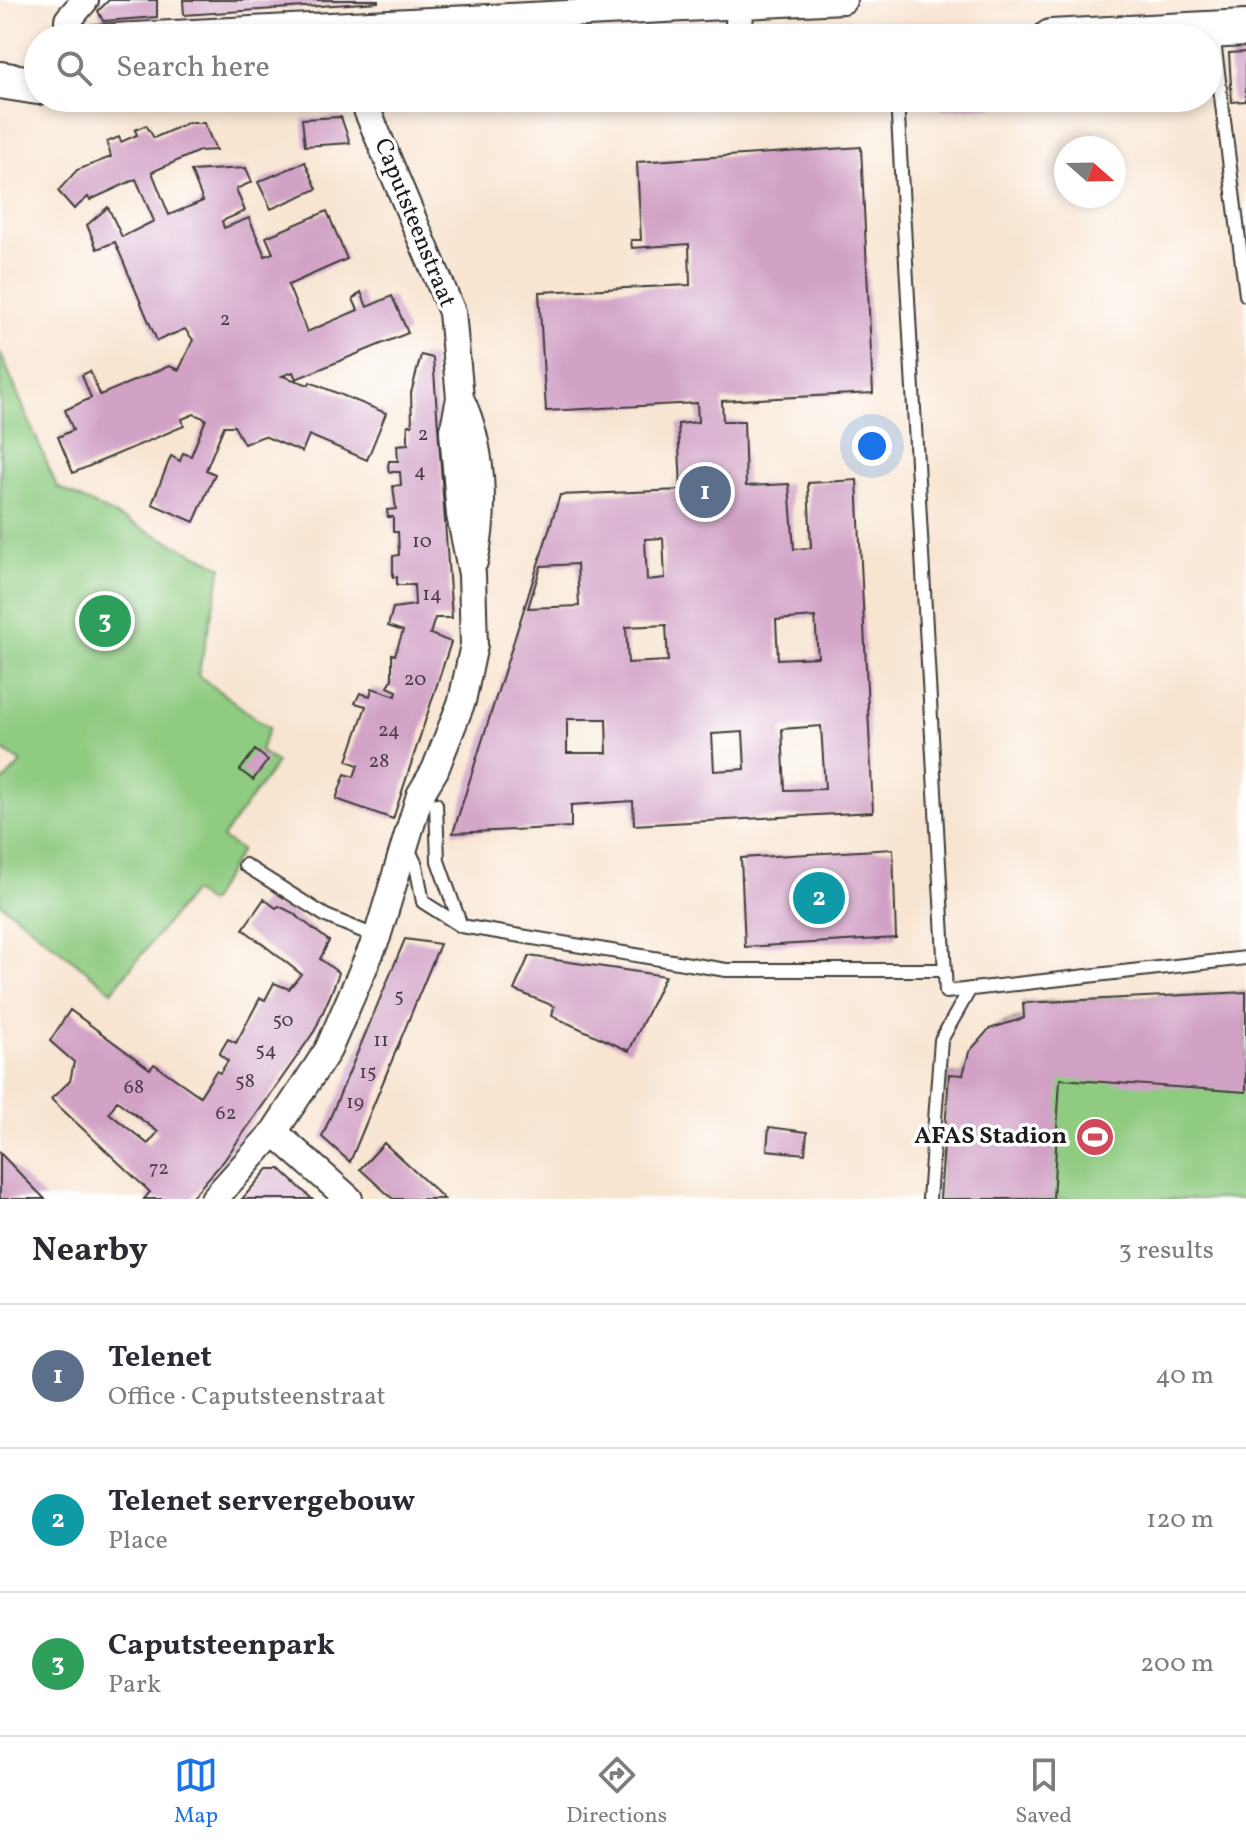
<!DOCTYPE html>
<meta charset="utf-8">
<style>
body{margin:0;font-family:Vollkorn,serif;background:#f2f2f3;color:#2b2b33}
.compass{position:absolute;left:1054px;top:136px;width:72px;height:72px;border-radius:50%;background:#fff;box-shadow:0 4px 12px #0003;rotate:110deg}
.you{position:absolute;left:872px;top:446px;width:28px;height:28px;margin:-20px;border:6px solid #fff;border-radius:50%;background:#1a73e8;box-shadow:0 0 0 12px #1a73e833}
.badge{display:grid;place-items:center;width:52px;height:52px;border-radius:50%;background:#1a73e8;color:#fff;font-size:26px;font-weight:700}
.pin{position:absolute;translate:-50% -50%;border:4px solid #fff;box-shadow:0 2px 8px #0006}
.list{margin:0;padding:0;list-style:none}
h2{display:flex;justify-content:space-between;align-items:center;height:104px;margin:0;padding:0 32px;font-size:34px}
h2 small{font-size:26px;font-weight:400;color:#7c7c81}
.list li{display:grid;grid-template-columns:52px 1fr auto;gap:24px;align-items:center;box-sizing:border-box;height:144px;padding:0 32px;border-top:2px solid #e1e1e2}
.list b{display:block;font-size:30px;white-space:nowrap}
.list p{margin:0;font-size:26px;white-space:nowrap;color:#7c7c81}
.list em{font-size:26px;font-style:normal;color:#7c7c81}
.icon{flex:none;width:44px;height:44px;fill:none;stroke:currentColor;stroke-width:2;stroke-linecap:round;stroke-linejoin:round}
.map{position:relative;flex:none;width:1246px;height:1199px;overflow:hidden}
.search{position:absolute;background:#fff;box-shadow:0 4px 12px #0003;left:24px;right:24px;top:24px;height:88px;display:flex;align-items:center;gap:20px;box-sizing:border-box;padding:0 28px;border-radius:44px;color:#7c7c81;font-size:30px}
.sheet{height:536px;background:#fff}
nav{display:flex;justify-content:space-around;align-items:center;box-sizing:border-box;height:112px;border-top:2px solid #e1e1e2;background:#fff;font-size:22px;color:#7c7c81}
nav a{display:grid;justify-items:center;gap:4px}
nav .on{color:#1a73e8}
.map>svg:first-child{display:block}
.green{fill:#8fcb81;stroke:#56744e;stroke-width:2}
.building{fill:#d2a2c6;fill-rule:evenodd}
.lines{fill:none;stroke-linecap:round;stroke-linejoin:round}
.lane-casing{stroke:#3d3a37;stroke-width:16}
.street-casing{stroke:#3d3a37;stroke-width:30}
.secondary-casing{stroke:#3d3a37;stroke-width:40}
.lane{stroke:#fff;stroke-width:12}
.street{stroke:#fff;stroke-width:26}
.secondary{stroke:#fff;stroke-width:36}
.labels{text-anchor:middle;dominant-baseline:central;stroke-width:7;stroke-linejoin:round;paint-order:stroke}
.number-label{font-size:20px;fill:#4a3e46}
.street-label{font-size:24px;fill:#1c1c1c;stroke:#fff}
.poi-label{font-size:24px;font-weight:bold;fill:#1c1c1c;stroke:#fff;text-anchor:end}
</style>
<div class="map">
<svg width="1246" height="1199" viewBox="0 0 1246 1199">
<rect width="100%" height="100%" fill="#fff"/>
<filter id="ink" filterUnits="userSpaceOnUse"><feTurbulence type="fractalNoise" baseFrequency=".0125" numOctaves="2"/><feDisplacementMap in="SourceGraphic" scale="16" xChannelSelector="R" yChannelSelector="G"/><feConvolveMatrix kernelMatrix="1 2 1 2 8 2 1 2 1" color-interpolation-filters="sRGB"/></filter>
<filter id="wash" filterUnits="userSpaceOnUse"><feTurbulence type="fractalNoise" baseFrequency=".006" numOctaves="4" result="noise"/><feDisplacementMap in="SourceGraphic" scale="32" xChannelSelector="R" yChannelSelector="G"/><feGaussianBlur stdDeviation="1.8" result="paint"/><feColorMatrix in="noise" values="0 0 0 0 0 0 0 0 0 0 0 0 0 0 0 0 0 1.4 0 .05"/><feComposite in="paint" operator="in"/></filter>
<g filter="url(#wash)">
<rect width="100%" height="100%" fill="#f8e5d1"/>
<path class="green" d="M0,352L57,487L222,567L198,675L269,728L260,751L277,763L222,838L241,850L209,903L192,892L112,991L0,903V785L21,763L0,748Z
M1246,992V1199H940L949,1074L963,1075C972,1043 989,1022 1024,1018L1023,1003Z"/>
<g id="blocks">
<path class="building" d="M109,0H157V17L103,21L98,11Z
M183,0H378V2L184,15Z
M1246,52V101L1232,102L1229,53Z
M1208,55L1213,94H1208Z
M940,98H1101V100L941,110Z
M341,117L350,143L305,146L302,119Z
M187,123H204L216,150L199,151L152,172L169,215L203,201L191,171L246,168L252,182L236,189L245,211L222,221L224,228L249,218L265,256L273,253L266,237L327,211L347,259L288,285L307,332L358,310L353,299L361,292L367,307L392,296L408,333L296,379L293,372L282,376L309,385L310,382L386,413L367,460L309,435L302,452L264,436L244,444L234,426H224L206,470L215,474L194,522L152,504L171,456L180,461L183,453L191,456L206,419L194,414L182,419L184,426L73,473L58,437L73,430L65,410L91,398L82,375L90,371L100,395L169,366L179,370L193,340L185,329L157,341L115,242L97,249L87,225L108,207L122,237L154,221L136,179L90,200L88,197L74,209L58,191L77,170L111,157L107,142L119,137L121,142L137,135L135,130L146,125L154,138Z
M861,147L873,393L722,401L723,421H744L746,486L789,484L794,549L811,548L808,483L857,480L873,812L634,825L633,801L571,805V827L453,833L560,495L681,490L678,424L698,422L697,403L546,411L539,292L690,285L689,244L632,248L631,240H641L637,162ZM663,538L665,578L647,580L645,539ZM577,564L579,606L528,608L541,566ZM815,617L818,657L778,659L776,620ZM666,625L668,661L628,663L626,627ZM567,719H606L607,753H567ZM821,726L825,789L785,790L782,729ZM743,732L745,769L714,771L712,734Z
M305,162L317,189L271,209L258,182Z
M421,355L433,358L452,618H435L430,634L451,642L393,819L336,799L345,774L354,777L358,765L347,761L366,706L355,703L360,693L370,696L372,688L396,696L397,691L388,687L392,679V654L395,655L403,631L388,626L393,608L415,605L414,585H397V577H393V556L399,555L398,532H393V517H388L387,510L396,509L393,486L401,485L400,472H389L388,466L389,461H398L397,445L408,444V425H412L411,393Z
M255,750L268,760L253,780L240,770Z
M893,849L896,938L745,947L741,858Z
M264,899L276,908L279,906L293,913L329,941L320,959L339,973L330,996L315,1030L296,1058L223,1162L190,1199H144L150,1192L51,1099L70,1081L74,1062L50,1041L70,1010L150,1069L154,1064L200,1096L216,1071L220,1073L228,1061L219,1054L228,1039L236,1043L260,998L265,1000L274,983L289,989L301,974L243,929ZM117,1101L158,1132L148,1144L109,1113Z
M405,939L440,944L350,1162L322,1137Z
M529,956L665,976L629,1051L552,1016L554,1006L514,990Z
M1246,992V1092L1060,1079L1053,1199H940L949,1074L963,1075L969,1052L989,1029L1024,1018L1023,1003Z
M769,1127L807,1132L805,1154L767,1150Z
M384,1143L436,1191L444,1199H393L360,1169Z
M0,1153L26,1180L45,1199H0Z
M268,1169H280L312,1199H242Z"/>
</g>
</g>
<g filter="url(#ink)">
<use href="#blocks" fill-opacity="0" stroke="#3d3a37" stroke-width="2"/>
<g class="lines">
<defs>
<path id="lane" d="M1213,33L1246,295
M897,98L946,992L1246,958
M436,804L438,861L461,926L726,970H944
M408,848L416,865L423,902L461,926
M245,865L326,916L377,937
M929,1199L941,1040L970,989"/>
<path id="street" d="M80,38L69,28L68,20L85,0
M95,38L843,0
M737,38L742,0
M460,398C483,445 486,511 474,562
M274,1132L349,1199
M214,1199L274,1132L328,1050L377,937L420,795L435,770L462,701L474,645L472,574L460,515L453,432L460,398L452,312L367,110V98"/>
<path id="secondary" d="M1051,38L1246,28
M0,80L38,86"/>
</defs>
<use href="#lane" class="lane-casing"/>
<use href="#street" class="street-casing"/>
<use href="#secondary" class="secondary-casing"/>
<use href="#lane" class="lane"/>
<use href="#street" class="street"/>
<use href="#secondary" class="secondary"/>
</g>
</g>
<defs>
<symbol id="stadium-disc" viewBox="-11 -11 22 22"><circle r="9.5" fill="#d1495b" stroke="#fff"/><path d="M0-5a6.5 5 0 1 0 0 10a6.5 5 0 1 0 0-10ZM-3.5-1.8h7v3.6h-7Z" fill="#fff"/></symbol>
</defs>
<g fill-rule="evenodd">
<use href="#stadium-disc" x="1073" y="1115" width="44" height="44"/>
</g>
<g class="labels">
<g class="number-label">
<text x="225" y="320">2</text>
<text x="423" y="435">2</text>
<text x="420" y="472">4</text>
<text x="422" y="542">10</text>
<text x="432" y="595">14</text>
<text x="415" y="680">20</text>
<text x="389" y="731">24</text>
<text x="379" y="762">28</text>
<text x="399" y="997">5</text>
<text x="283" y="1021">50</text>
<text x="381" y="1041">11</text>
<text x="266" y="1051">54</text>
<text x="368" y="1073">15</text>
<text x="245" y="1082">58</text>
<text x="134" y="1088">68</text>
<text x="355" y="1103">19</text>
<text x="226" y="1114">62</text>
<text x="159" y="1169">72</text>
</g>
<g class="street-label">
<text transform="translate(414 223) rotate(68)">Caputsteenstraat</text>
</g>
<g class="poi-label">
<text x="1067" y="1137">AFAS Stadion</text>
</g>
</g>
</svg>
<svg class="compass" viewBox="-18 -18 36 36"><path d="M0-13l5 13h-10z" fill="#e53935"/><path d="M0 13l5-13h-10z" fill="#7c7c81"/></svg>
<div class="you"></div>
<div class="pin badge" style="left:705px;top:492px;background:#5c6f8a">1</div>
<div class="pin badge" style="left:819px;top:898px;background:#0f9aa8">2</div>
<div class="pin badge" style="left:105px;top:621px;background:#2e9e5b">3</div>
<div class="search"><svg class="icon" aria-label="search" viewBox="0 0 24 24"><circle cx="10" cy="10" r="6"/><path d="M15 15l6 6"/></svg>Search here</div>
</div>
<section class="sheet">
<h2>Nearby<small>3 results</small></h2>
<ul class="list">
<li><span class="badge" style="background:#5c6f8a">1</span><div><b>Telenet</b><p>Office · Caputsteenstraat</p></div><em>40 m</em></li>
<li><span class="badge" style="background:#0f9aa8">2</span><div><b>Telenet servergebouw</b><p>Place</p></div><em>120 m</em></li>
<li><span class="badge" style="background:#2e9e5b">3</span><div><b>Caputsteenpark</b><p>Park</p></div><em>200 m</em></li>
</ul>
</section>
<nav>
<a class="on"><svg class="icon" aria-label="map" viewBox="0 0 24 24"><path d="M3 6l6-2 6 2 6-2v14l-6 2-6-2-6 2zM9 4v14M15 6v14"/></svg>Map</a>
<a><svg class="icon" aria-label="directions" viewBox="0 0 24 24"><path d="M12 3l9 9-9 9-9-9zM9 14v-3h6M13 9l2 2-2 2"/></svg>Directions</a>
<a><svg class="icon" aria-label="saved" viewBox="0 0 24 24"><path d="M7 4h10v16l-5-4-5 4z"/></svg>Saved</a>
</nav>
